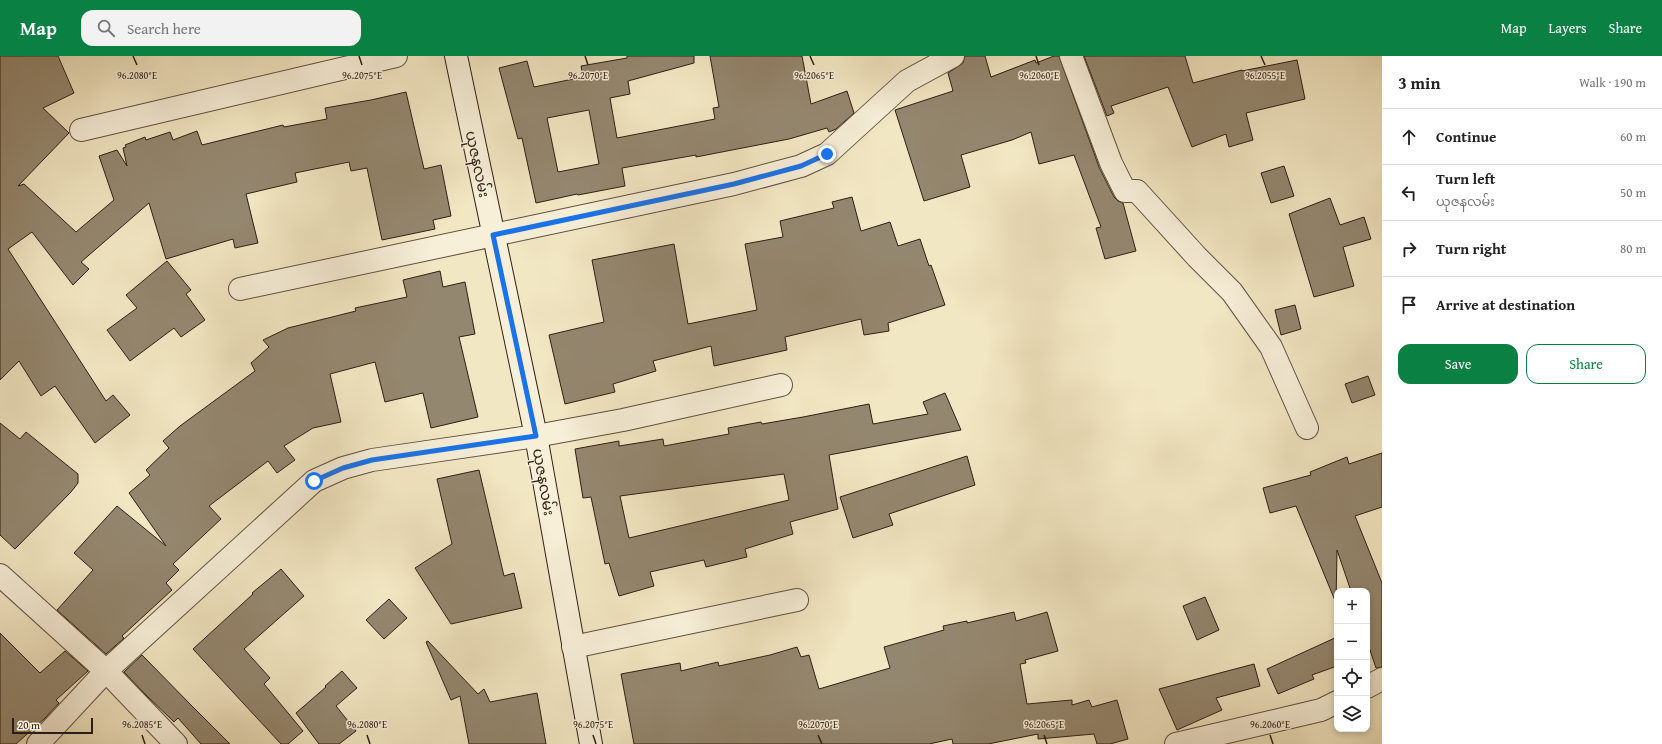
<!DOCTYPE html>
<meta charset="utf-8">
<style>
body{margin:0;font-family:"Gentium Book Plus","Noto Sans Myanmar",serif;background:#f2f2f2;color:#222}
.controls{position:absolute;right:12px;bottom:12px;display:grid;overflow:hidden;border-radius:8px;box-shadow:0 2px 6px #0003}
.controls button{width:36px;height:36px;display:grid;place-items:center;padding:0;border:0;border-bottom:1px solid #e0e0e0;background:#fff;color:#222;font:20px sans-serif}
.scale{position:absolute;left:12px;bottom:10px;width:81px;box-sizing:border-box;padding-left:4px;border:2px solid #2f1e13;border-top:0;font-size:11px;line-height:14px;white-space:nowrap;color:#2f1e13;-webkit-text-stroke:3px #f7efd8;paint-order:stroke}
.stop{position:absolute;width:12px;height:12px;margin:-9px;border:3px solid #1a73e8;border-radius:50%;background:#fff}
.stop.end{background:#1a73e8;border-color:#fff;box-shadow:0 1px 4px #0008}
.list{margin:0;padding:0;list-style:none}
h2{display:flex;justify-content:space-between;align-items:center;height:52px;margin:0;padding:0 16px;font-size:17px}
h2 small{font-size:13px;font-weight:400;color:#767676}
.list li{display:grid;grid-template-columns:26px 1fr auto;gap:12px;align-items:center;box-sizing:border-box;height:56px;padding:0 16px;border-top:1px solid #e0e0e0}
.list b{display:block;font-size:15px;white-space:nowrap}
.list p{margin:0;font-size:13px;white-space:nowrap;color:#767676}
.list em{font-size:13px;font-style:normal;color:#767676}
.actions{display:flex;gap:8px;padding:12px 16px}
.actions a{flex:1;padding:9px 0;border:1px solid #0b8043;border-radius:12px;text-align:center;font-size:14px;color:#0b8043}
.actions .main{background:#0b8043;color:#fff}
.icon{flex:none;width:22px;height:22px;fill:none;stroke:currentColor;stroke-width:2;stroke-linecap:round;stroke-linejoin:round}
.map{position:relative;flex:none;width:1382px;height:688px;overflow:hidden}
header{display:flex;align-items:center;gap:24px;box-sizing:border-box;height:56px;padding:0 20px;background:#0b8043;color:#fff}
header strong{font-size:19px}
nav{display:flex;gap:22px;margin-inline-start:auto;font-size:14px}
.search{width:280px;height:36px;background:#f2f2f2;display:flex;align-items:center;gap:10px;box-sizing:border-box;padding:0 14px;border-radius:12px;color:#767676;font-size:15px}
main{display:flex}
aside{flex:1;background:#fff}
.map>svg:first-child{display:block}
.building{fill:#94876f;stroke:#2f1e13;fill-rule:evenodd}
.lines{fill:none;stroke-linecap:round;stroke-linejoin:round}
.street-casing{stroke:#60503f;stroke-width:24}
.secondary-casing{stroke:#2f1e13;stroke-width:24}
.street{stroke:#f7efd8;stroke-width:22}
.secondary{stroke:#f7efd8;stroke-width:22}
.route{stroke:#1a73e8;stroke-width:5}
.ticks{fill:none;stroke:#2f1e13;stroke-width:1.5}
.labels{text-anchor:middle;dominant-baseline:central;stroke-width:3;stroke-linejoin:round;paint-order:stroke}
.street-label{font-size:15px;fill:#2f1e13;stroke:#f7efd8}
.ticks-label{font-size:10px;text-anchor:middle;fill:#2f1e13;stroke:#f7efd8;stroke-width:3;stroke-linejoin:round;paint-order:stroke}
</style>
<header>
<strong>Map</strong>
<div class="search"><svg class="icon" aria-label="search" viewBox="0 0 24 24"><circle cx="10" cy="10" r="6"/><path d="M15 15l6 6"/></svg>Search here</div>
<nav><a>Map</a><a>Layers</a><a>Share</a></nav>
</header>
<main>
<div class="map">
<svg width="1382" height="688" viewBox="0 0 1382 688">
<rect width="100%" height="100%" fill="#f2e7c3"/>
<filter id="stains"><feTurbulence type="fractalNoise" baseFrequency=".005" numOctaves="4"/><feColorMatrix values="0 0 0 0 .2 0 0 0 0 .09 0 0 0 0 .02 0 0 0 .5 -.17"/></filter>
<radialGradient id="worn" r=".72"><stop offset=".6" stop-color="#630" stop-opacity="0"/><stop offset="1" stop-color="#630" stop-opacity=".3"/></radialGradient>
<path class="building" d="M0,0H58L74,37L43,52L69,77L18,130L24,128L76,176L114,144L99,100L117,94L127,110L123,92L126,91L125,89L145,81L146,84L170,76L173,84L197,75L202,89L283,69L284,71L327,63L325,52L371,44L406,36L424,113L441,109L451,160L433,164L435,173L382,184L367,112L351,115L349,106L295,117L297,126L246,138L258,187L235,192L233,183L166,203L149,147L81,206L89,213L73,229L32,176L8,193L106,345L113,339L130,359L95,387L55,330L41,340L19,305L0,324Z
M627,0H694V7L628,25L630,38L610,42L617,82L715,63L713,52L719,51L710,0H802L811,48L847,35L854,57L836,73L829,76L827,72L789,83L696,101V99L622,112L625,130L578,139L577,138L536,147L522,82L518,83L499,12L527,5L534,31L583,21L581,10L627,2ZM589,54L599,108L558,116L547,62Z
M965,0H985L991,21L1035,4L1036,7L1054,0H1059L1099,111L1114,141L1118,145L1123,147L1136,195L1105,203L1096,172L1101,171L1074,99L1039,108L1031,76L1012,84L961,99L970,131L924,145L895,54L953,35L948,17L963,7Z
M1084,0H1185L1193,27L1242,14V15L1297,4L1305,43L1246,57L1253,84L1229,91L1226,78L1192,91L1168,31L1111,50L1114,57L1107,60Z
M1284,110L1294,140L1271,147L1261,117Z
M852,141L861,175L890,166L898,190L920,183L929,210L931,209L945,249L888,267L889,275L864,279L861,263L785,281L787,294L714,310L711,290L653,305L656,315L613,328L615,336L565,348L549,279L604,266L592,204L674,188L688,268L757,254L745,188L783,181L780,165L834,152L832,146Z
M1330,142L1340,169L1364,161L1371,183L1343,191L1354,230L1314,241L1289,158Z
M167,205L191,234L186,238L205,264L181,281L174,272L130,305L107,274L137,252L126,239Z
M440,215L443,231L465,226L475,278L459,281L478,361L431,372L423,337L385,346L375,306L330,318L341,366L313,372L284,390L295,404L277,417L268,405L209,450L221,463L173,508L179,514L166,527L172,534L122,580L124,582L106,598L57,554L93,514L74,497L117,450L166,490L129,437L150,419L146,414L169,392L163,385L180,370L255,315L251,307L269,291L263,284L288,272L356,255L355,252L407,241L403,224Z
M1295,249L1301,273L1281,279L1275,254Z
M1368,320L1375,339L1352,347L1345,328Z
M945,337L961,374L829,399L838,453L790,466L793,478L745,493L747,501L706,511L704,504L650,516L654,530L619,540L609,507L605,508L591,441L583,442L575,393L619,385V390L663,383L664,390L729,378L728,372L761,366L762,368L803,361L869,348L873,368L928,358L923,346ZM784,418L789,444L629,482L620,440Z
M0,367L20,383L26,376L78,418V427L71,436L15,493L0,479Z
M1382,397V451L1355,460L1382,527V611L1376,612L1367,585V535H1351L1337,494L1336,547L1296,450L1270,457L1263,432L1311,419L1310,416L1347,401L1349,408Z
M967,400L975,429L889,458L893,469L853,482L840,441Z
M479,414L504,520L514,517L522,552L451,568L415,512L452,488L437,423Z
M281,513L304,540L244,593L270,622L264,628L303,675L288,688H281L193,593L253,538L252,537Z
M1205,541L1219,574L1197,584L1183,550Z
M389,543L407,562L384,583L366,564Z
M1014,556L1016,565L1047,556L1058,595L1025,604L1026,607L1020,608L1027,648L1072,644V649L1089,644L1092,651L1117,644L1128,683L1110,688H1097L1094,678L1038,683V678L988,688H953L952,683L929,688H634L621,618L680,607L681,615L718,606L719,610L770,599L797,591L801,601L809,599L819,633L890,612L884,591L944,574L943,570L967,565V567Z
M0,577L40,617L65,595L88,615L56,644L59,647L45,662L16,688H0Z
M1337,581V610L1312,619L1314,623L1278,638L1267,613Z
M428,585L478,638L484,633L490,646L537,637L546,688H469L460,640L451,644L426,586Z
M142,599L191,649L230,688H201L178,662L174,666L147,640L124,616Z
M1254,608L1260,630L1216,642L1222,654L1177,674L1159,633Z
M342,615L357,632L336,650L356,675L339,688H319L296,657L326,631L325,630Z"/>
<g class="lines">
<defs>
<path id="street" d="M1071,0L1111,107L1125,135H1137L1197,201L1232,236L1271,291L1307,372
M81,74L396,0
M240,233L734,128L801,110L827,98L907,25L953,0
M0,519L106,615L176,688
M573,591L797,544
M1367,631L1382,623
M38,688L106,615L314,425L343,412L372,404L536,380L623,364L781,329
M1176,688L1321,654L1337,646"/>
<path id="secondary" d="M456,0L536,380L591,688"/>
</defs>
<use href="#street" class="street-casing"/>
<use href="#secondary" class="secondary-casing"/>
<use href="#street" class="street"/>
<use href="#secondary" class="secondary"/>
</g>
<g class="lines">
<path class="route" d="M314,425L343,412L372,404L536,380L493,179L734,128L801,110L827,98"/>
</g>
<path class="ticks" d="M133,0L137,9M359,0L362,9M585,0L588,9M810,0L814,9M1036,0L1039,9M1261,0L1265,9M142,679L145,688M367,679L370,688M593,679L596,688M818,679L822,688M1044,679L1047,688M1270,679L1273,688"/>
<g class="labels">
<g class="street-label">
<text transform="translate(478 108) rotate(78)">ယုဇနလမ်း</text>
<text transform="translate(544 426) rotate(80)">ယုဇနလမ်း</text>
</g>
</g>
<g class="ticks-label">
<text x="137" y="23">96.2080°E</text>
<text x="362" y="23">96.2075°E</text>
<text x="588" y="23">96.2070°E</text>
<text x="1039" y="23">96.2060°E</text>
<text x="1265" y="23">96.2055°E</text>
<text x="814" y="23">96.2065°E</text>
<text x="142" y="672">96.2085°E</text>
<text x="367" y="672">96.2080°E</text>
<text x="593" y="672">96.2075°E</text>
<text x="818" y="672">96.2070°E</text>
<text x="1044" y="672">96.2065°E</text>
<text x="1270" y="672">96.2060°E</text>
</g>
<rect width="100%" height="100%" filter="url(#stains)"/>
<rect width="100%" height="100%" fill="url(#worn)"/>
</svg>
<div class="controls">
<button>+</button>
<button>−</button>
<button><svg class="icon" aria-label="locate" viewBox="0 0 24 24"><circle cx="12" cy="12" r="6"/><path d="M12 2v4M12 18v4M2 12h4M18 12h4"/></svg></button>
<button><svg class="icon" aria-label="layers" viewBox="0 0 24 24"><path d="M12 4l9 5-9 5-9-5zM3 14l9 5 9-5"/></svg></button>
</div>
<div class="scale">20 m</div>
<div class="stop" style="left:314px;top:425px"></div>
<div class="stop end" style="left:827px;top:98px"></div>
</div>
<aside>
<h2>3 min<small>Walk · 190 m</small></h2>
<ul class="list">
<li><svg class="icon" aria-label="ahead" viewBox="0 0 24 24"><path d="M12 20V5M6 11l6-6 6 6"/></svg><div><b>Continue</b></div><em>60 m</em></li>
<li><svg class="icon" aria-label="left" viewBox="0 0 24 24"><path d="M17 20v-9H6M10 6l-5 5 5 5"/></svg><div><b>Turn left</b><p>ယုဇနလမ်း</p></div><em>50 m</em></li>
<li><svg class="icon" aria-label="right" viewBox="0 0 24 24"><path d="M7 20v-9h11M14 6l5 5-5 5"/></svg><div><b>Turn right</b></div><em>80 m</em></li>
<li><svg class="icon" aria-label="arrive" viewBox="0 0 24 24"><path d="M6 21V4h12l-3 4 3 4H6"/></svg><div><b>Arrive at destination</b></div></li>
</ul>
<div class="actions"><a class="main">Save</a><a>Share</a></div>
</aside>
</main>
